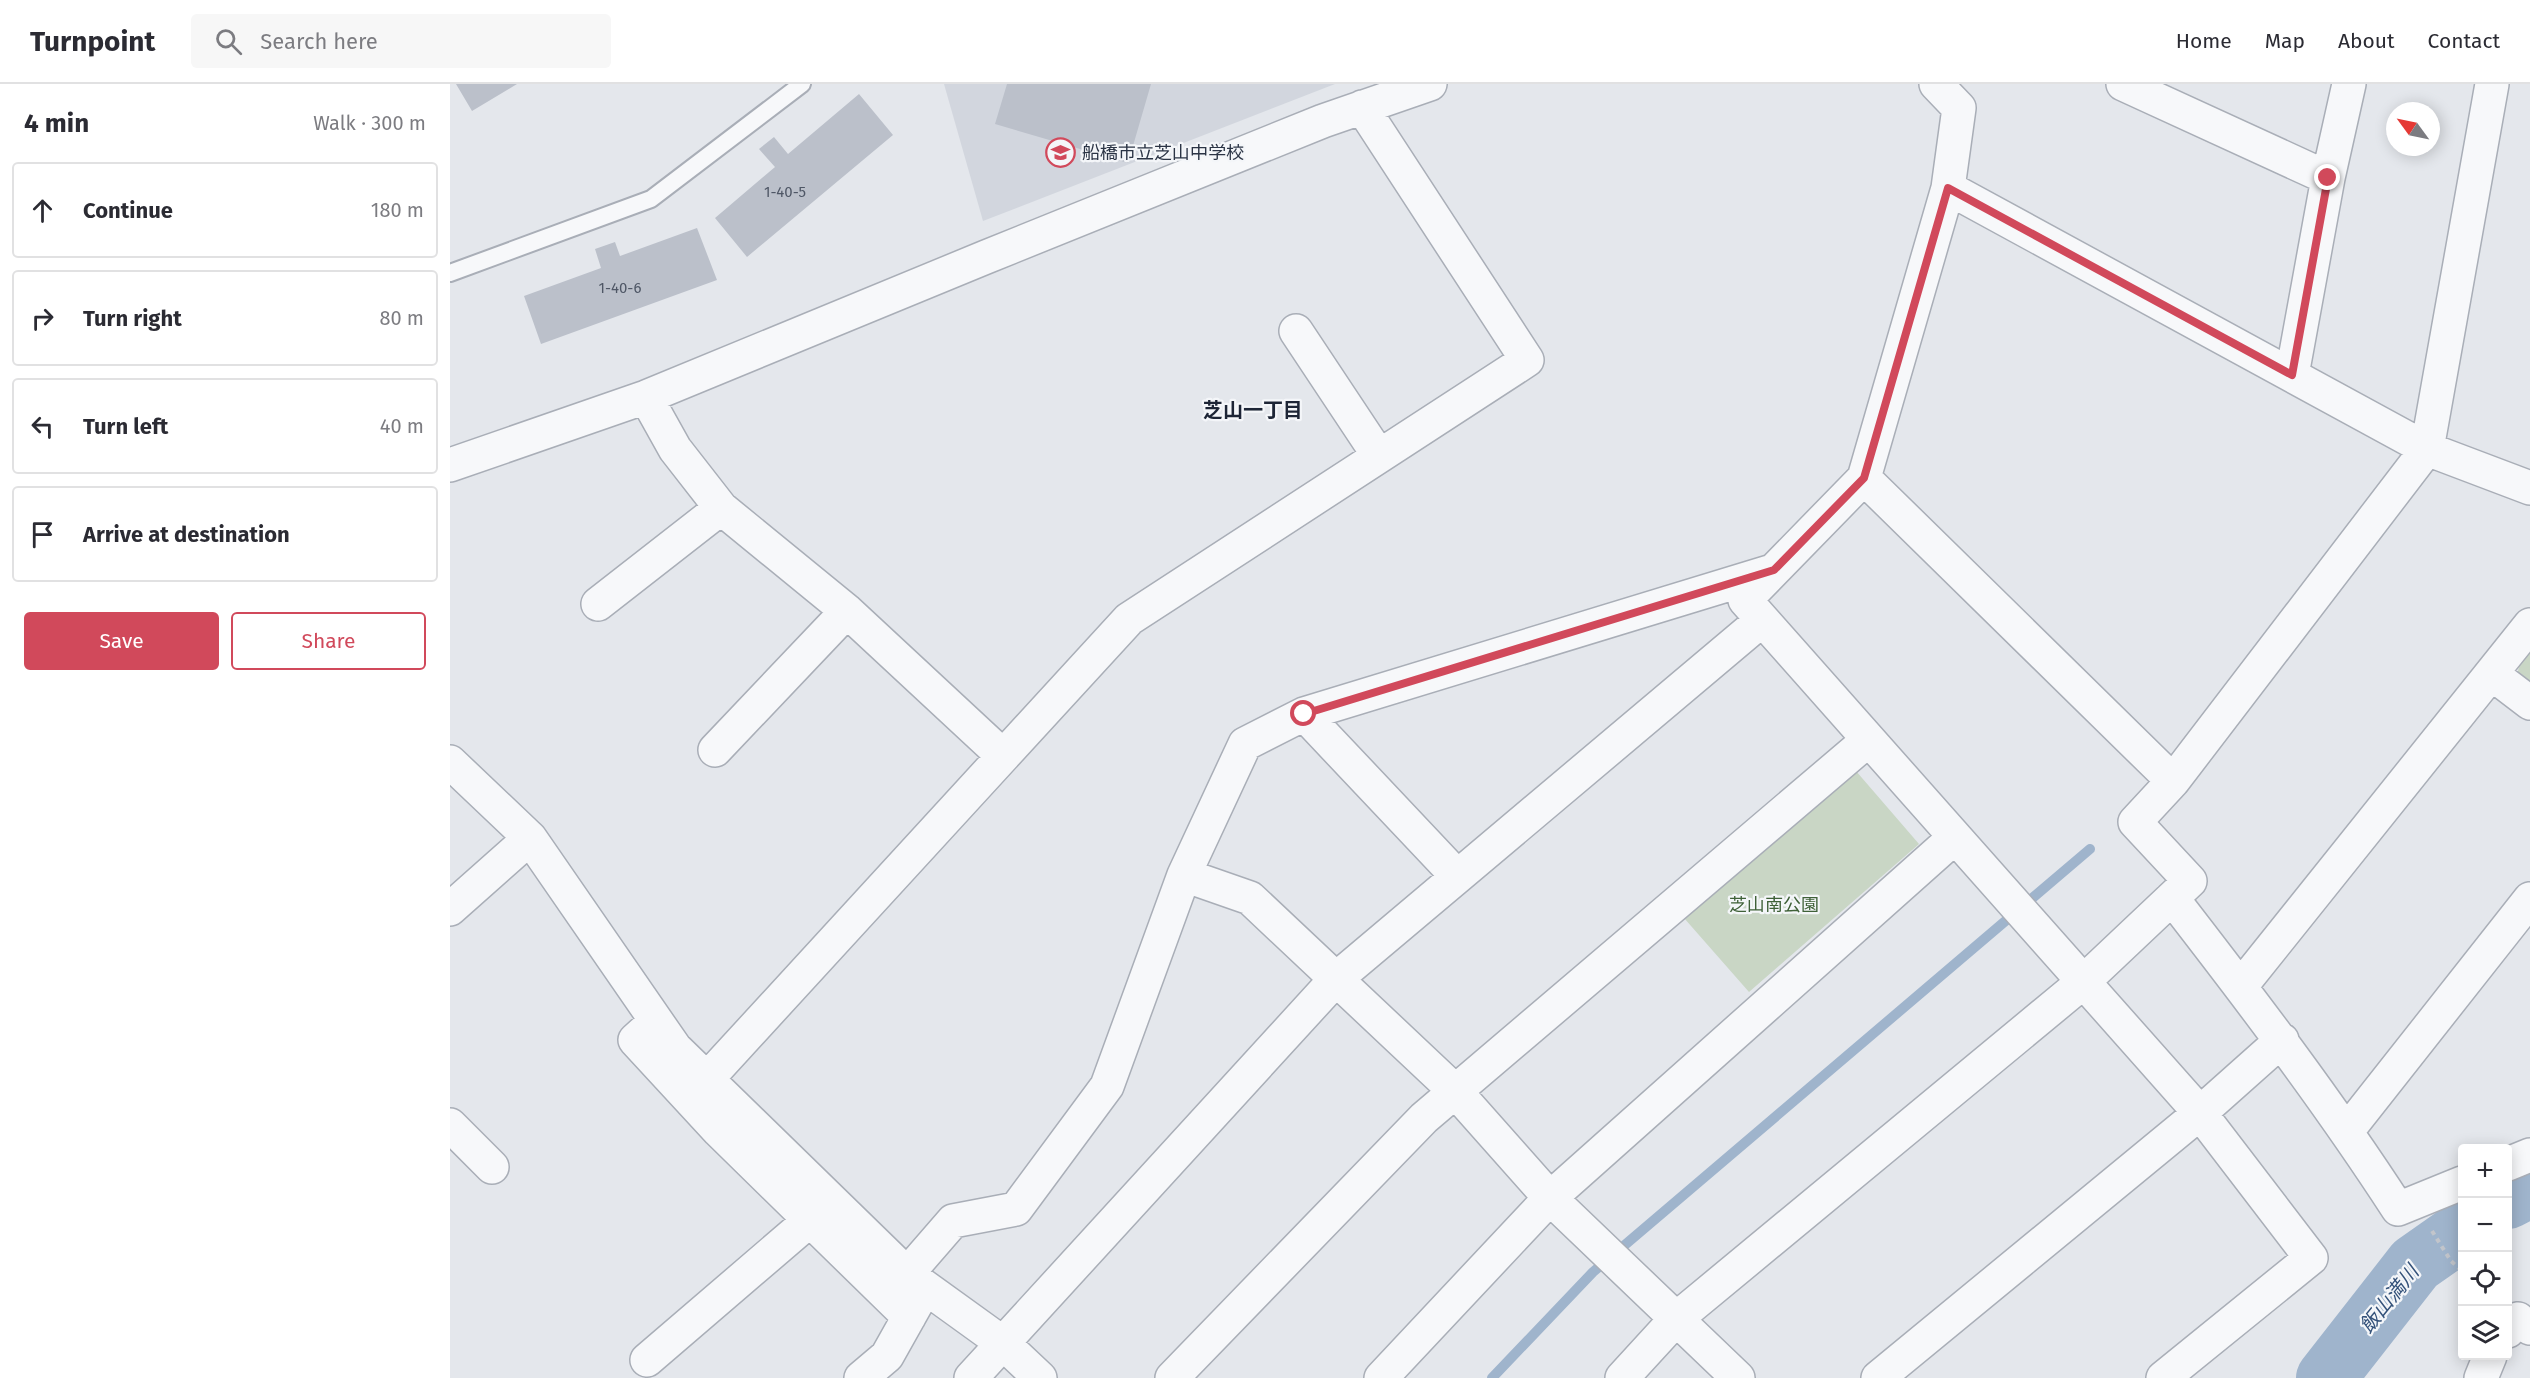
<!DOCTYPE html>
<meta charset="utf-8">
<style>
body{margin:0;font-family:"Fira Sans","Noto Sans JP",sans-serif;background:#f7f7f7;color:#2b2b33}
.controls{position:absolute;right:18px;bottom:18px;display:grid;overflow:hidden;border-radius:6px;box-shadow:0 3px 15px #0003}
.controls button{width:54px;height:54px;display:grid;place-items:center;padding:0;border:0;border-bottom:2px solid #e1e1e2;background:#fff;color:#2b2b33;font:30px sans-serif}
.compass{position:absolute;left:1936px;top:18px;width:54px;height:54px;border-radius:50%;background:#fff;box-shadow:0 3px 15px #0003;rotate:303deg}
.stop{position:absolute;width:18px;height:18px;margin:-14px;border:4px solid #d1495b;border-radius:50%;background:#fff}
.stop.end{background:#d1495b;border-color:#fff;box-shadow:0 2px 6px #0008}
.list{margin:0;padding:0;list-style:none}
h2{display:flex;justify-content:space-between;align-items:center;height:78px;margin:0;padding:0 24px;font-size:26px}
h2 small{font-size:20px;font-weight:400;color:#7c7c81}
.list li{display:grid;grid-template-columns:39px 1fr auto;gap:18px;align-items:center;box-sizing:border-box;height:96px;margin:0 12px 12px;padding:0 12px;border:2px solid #e1e1e2;border-radius:6px}
.list b{display:block;font-size:22px;white-space:nowrap}
.list em{font-size:20px;font-style:normal;color:#7c7c81}
.actions{display:flex;gap:12px;padding:18px 24px}
.actions a{flex:1;padding:14px 0;border:2px solid #d1495b;border-radius:6px;text-align:center;font-size:21px;color:#d1495b}
.actions .main{background:#d1495b;color:#fff}
.icon{flex:none;width:33px;height:33px;fill:none;stroke:currentColor;stroke-width:2;stroke-linecap:round;stroke-linejoin:round}
.map{position:relative;flex:none;width:2080px;height:1294px;overflow:hidden}
header{display:flex;align-items:center;gap:36px;box-sizing:border-box;height:84px;padding:0 30px;background:#fff;border-bottom:2px solid #e1e1e2}
header strong{font-size:28px}
nav{display:flex;gap:33px;margin-inline-start:auto;font-size:21px}
.search{width:420px;height:54px;background:#f7f7f7;display:flex;align-items:center;gap:15px;box-sizing:border-box;padding:0 21px;border-radius:6px;color:#7c7c81;font-size:22px}
main{display:flex}
aside{flex:1;background:#fff}
.map>svg:first-child{display:block}
.built{fill:#d2d6de}
.green{fill:#c9d6c5}
.lines{fill:none;stroke-linecap:round;stroke-linejoin:round}
.stream{stroke:#9fb4cc;stroke-width:10}
.river{stroke:#9fb4cc;stroke-width:60}
.building{fill:#bbc0ca}
.service-casing{stroke:#a9aeb7;stroke-width:20}
.minor-casing{stroke:#a9aeb7;stroke-width:36}
.path{stroke:#c2c5cb;stroke-width:4;stroke-dasharray:4.5 4.5;stroke-linecap:butt}
.service{stroke:#f7f8fa;stroke-width:16}
.minor{stroke:#f7f8fa;stroke-width:33}
.route{stroke:#d1495b;stroke-width:8}
.labels{text-anchor:middle;dominant-baseline:central;stroke-width:4.5;stroke-linejoin:round;paint-order:stroke}
.number-label{font-size:15px;fill:#4f5766}
.poi-label{font-size:18px;fill:#2b3445;stroke:#f4f6f9;text-anchor:start}
.park-label{font-size:18px;fill:#3f6138;stroke:#f4f6f9}
.neighbourhood-label{font-size:20px;font-weight:bold;fill:#1d2536;stroke:#f4f6f9}
.water-label{font-size:20px;font-style:italic;fill:#34527a;stroke:#f4f6f9}
</style>
<header>
<strong>Turnpoint</strong>
<div class="search"><svg class="icon" aria-label="search" viewBox="0 0 24 24"><circle cx="10" cy="10" r="6"/><path d="M15 15l6 6"/></svg>Search here</div>
<nav><a>Home</a><a>Map</a><a>About</a><a>Contact</a></nav>
</header>
<main>
<aside>
<h2>4 min<small>Walk · 300 m</small></h2>
<ul class="list">
<li><svg class="icon" aria-label="ahead" viewBox="0 0 24 24"><path d="M12 20V5M6 11l6-6 6 6"/></svg><div><b>Continue</b></div><em>180 m</em></li>
<li><svg class="icon" aria-label="right" viewBox="0 0 24 24"><path d="M7 20v-9h11M14 6l5 5-5 5"/></svg><div><b>Turn right</b></div><em>80 m</em></li>
<li><svg class="icon" aria-label="left" viewBox="0 0 24 24"><path d="M17 20v-9H6M10 6l-5 5 5 5"/></svg><div><b>Turn left</b></div><em>40 m</em></li>
<li><svg class="icon" aria-label="arrive" viewBox="0 0 24 24"><path d="M6 21V4h12l-3 4 3 4H6"/></svg><div><b>Arrive at destination</b></div></li>
</ul>
<div class="actions"><a class="main">Save</a><a>Share</a></div>
</aside>
<div class="map">
<svg width="2080" height="1294" viewBox="0 0 2080 1294">
<rect width="100%" height="100%" fill="#e4e7ec"/>
<path class="built" d="M494,0H885L533,137Z"/>
<path class="green" d="M2080,566V606L2066,595L2070,579Z
M1406,687L1469,760L1299,908L1234,834Z"/>
<g class="lines">
<path class="stream" d="M1042,1294L1143,1188L1640,765"/>
<path class="river" d="M2058,1115L2080,1103
M1876,1294L1965,1180L2012,1147"/>
</g>
<path class="building" d="M6,0H67L22,27Z
M557,0H701L678,79L545,40Z
M409,10L443,51L297,173L265,134L325,83L309,65L324,53L338,70Z
M247,144L267,196L91,260L74,212L151,184L145,165L165,158L170,172Z"/>
<g class="lines">
<defs>
<path id="service" d="M0,189L201,115L352,0"/>
<path id="minor" d="M1486,0L1509,24L1498,104L1414,394L1295,516L1750,1029L1861,1174L1713,1294
M1673,0L1878,94
M1498,104L1977,365L2080,404
M846,247L929,372
M1842,291L1878,94L1899,0
M196,313L225,365L271,424L397,527L552,671
M0,381L196,313L536,173L873,37L980,0
M1414,394L1723,697
M148,520L271,424
M2042,590L2080,619
M854,630L1007,792
M265,666L397,527
M0,678L80,754L225,964L457,1190L554,1260L590,1294
M734,791L800,814L1006,1008L1100,1114L1288,1294
M1722,814C1801,916 1878,1017 1948,1125L2012,1099
M0,825L80,754
M1791,902L2080,541
M206,937L185,956L269,1047L459,1233
M257,995L679,535L1077,276L912,23
M0,1041L42,1083
M1897,1047L2080,815
M2058,1080L2080,1071
M457,1190L503,1137L566,1125L657,1002L734,791L795,660L854,630L1319,488
M2058,1247L2068,1235L2080,1244
M197,1276L359,1137
M411,1294L437,1272L469,1215
M521,1294L886,895L1312,536
M722,1294L974,1034L1417,657
M931,1294L1100,1114L1504,754
M1172,1294L1226,1235L1632,899L1740,797L1685,738L1723,697L1977,365L2042,0
M1428,1294L1750,1029L1832,956
M2031,1294L2040,1272"/>
</defs>
<use href="#service" class="service-casing"/>
<use href="#minor" class="minor-casing"/>
<path class="path" d="M1982,1147L2001,1177L2012,1187"/>
<use href="#service" class="service"/>
<use href="#minor" class="minor"/>
</g>
<g class="lines">
<path class="route" d="M854,630L1324,486L1414,394L1498,104L1842,291L1878,94"/>
</g>
<defs>
<symbol id="school-ring" viewBox="-11 -11 22 22"><circle r="9.5" fill="#f4f6f9" stroke="#d1495b" stroke-width="1.5"/><path d="M0-5L7-2L0 1L-7-2ZM-4 1L0 2.5L4 1V4Q0 6-4 4Z" fill="#d1495b"/></symbol>
</defs>
<g fill-rule="evenodd">
<use href="#school-ring" x="594" y="52" width="33" height="33"/>
</g>
<g class="labels">
<g class="number-label">
<text x="335" y="108">1-40-5</text>
<text x="170" y="204">1-40-6</text>
</g>
<g class="poi-label">
<text x="632" y="69">船橋市立芝山中学校</text>
</g>
<g class="park-label">
<text x="1324" y="821">芝山南公園</text>
</g>
<g class="neighbourhood-label">
<text x="803" y="326">芝山一丁目</text>
</g>
<g class="water-label">
<text transform="translate(1939 1215) rotate(-51)">飯山満川</text>
</g>
</g>
</svg>
<div class="controls">
<button>+</button>
<button>−</button>
<button><svg class="icon" aria-label="locate" viewBox="0 0 24 24"><circle cx="12" cy="12" r="6"/><path d="M12 2v4M12 18v4M2 12h4M18 12h4"/></svg></button>
<button><svg class="icon" aria-label="layers" viewBox="0 0 24 24"><path d="M12 4l9 5-9 5-9-5zM3 14l9 5 9-5"/></svg></button>
</div>
<svg class="compass" viewBox="-18 -18 36 36"><path d="M0-13l5 13h-10z" fill="#e53935"/><path d="M0 13l5-13h-10z" fill="#7c7c81"/></svg>
<div class="stop" style="left:854px;top:630px"></div>
<div class="stop end" style="left:1878px;top:94px"></div>
</div>
</main>
